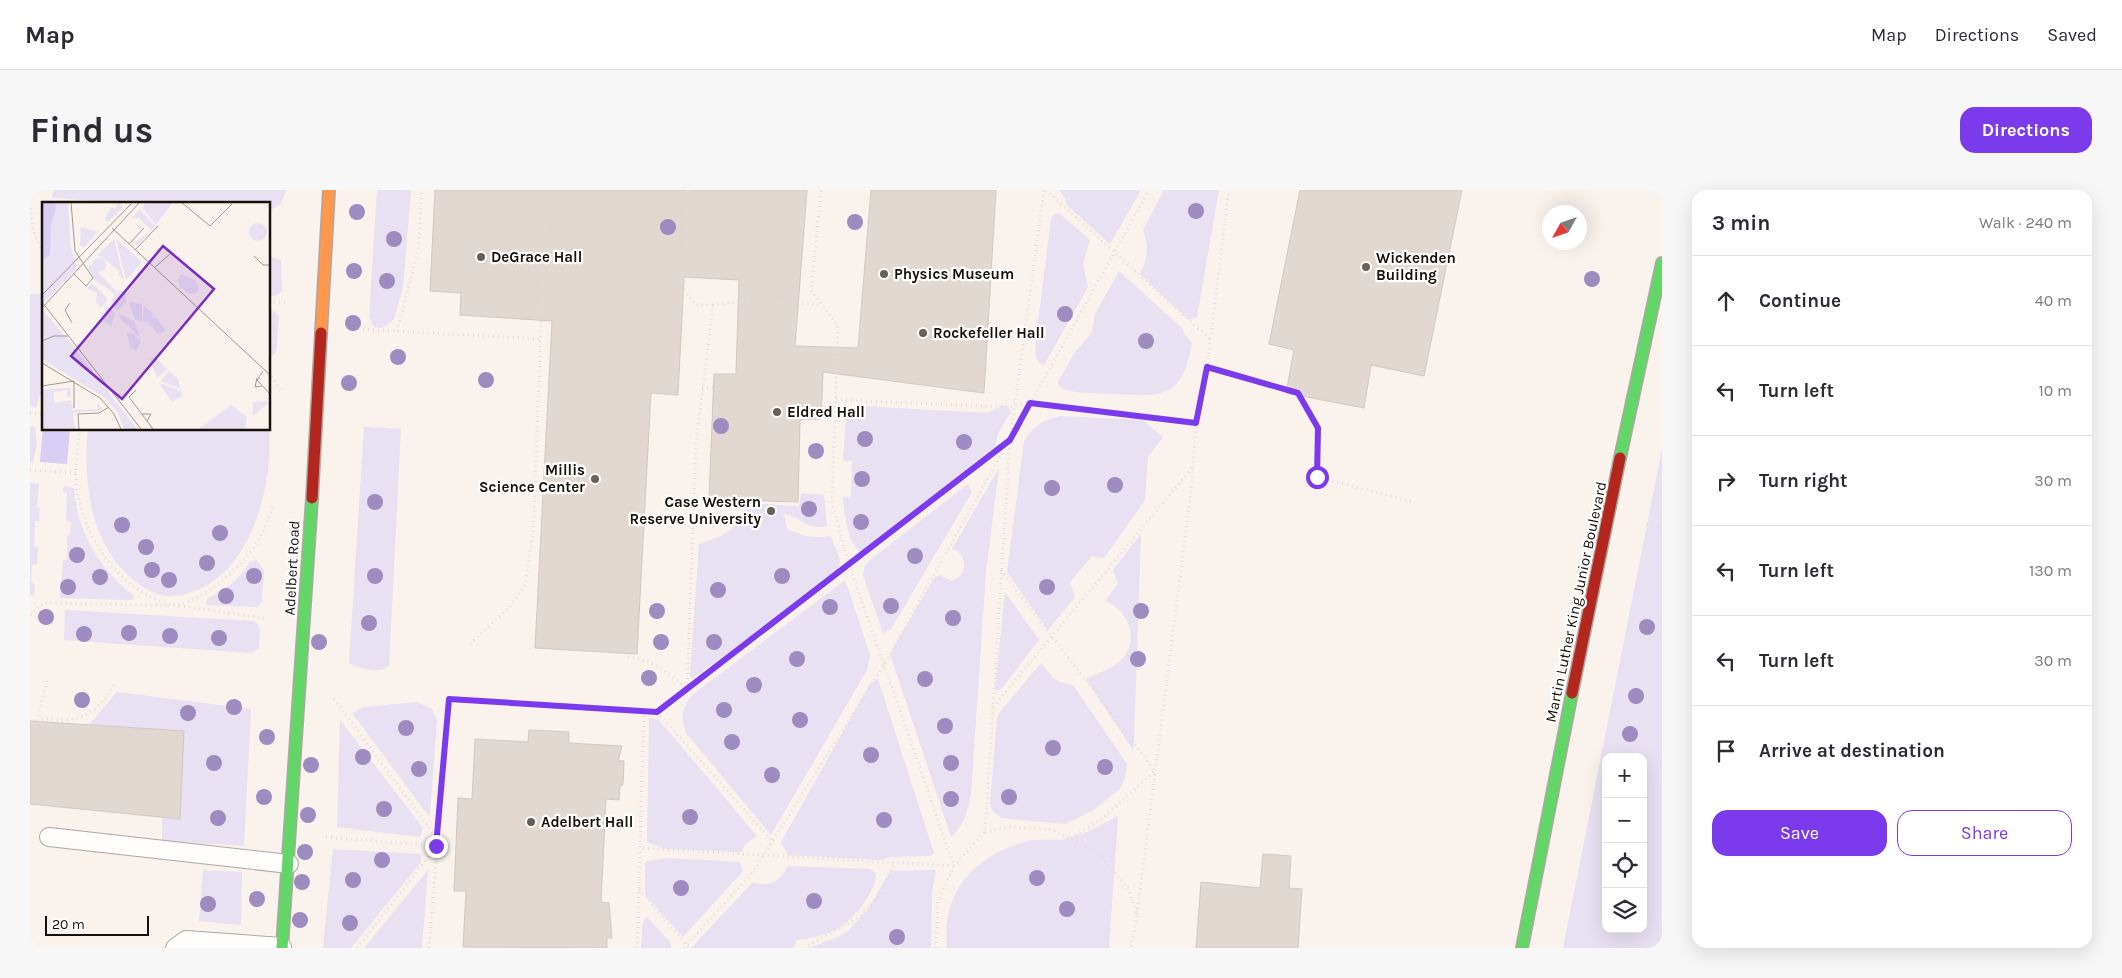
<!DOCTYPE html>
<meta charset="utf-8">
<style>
body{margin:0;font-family:Karla,sans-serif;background:#f7f7f7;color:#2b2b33}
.controls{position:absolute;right:15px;bottom:15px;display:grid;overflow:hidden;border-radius:10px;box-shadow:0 5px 20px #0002}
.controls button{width:45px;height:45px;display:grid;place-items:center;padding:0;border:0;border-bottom:1px solid #e1e1e2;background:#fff;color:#2b2b33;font:25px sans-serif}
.compass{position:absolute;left:1512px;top:15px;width:45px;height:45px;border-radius:50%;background:#fff;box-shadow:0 5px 20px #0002;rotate:230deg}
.scale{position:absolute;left:15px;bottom:12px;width:104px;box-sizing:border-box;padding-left:5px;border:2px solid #17100b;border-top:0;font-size:14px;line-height:18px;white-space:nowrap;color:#17100b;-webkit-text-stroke:4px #fff;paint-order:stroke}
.stop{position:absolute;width:15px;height:15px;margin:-11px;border:4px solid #7c3aed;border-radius:50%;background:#fff}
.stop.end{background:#7c3aed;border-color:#fff;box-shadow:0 1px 5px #0008}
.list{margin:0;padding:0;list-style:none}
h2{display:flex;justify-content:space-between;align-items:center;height:65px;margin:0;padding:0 20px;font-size:21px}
h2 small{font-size:16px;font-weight:400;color:#7c7c81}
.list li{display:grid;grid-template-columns:32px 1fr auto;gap:15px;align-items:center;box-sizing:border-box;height:90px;padding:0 20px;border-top:1px solid #e1e1e2}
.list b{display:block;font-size:19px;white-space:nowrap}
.list em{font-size:16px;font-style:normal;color:#7c7c81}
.actions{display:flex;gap:10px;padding:15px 20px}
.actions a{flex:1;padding:11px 0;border:1px solid #7c3aed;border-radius:15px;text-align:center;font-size:18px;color:#7c3aed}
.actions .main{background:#7c3aed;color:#fff}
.icon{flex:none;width:28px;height:28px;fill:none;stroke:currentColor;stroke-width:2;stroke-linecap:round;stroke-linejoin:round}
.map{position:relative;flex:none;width:1632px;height:758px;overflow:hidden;border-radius:15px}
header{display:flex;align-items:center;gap:30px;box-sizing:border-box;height:70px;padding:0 25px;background:#fff;border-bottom:1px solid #e1e1e2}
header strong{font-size:24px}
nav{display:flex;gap:28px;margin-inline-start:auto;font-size:18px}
.intro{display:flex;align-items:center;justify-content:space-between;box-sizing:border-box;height:120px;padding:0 30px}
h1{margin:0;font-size:35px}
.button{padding:12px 22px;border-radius:15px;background:#7c3aed;color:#fff;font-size:18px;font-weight:700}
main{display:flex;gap:30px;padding:0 30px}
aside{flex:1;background:#fff;border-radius:15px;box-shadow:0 5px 20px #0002}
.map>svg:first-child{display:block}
.green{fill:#e7e1f1;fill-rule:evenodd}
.water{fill:#d8d0f4}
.building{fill:#e2d8d2;stroke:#cfc8c3}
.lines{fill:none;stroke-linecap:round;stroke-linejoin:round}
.lane-casing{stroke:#aea7a2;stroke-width:20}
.fast-casing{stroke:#aea7a2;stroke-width:14}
.slow-casing{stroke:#aea7a2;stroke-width:14}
.jam-casing{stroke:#aea7a2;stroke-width:14}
.path{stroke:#dfdddb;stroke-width:3;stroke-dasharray:1 4;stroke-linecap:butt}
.lane{stroke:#fefdfc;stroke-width:18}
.fast{stroke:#63d668;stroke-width:11}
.slow{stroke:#ff974d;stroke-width:11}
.jam{stroke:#b3261e;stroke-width:11}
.tree{fill:#9e8bc0}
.route{stroke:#7c3aed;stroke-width:6}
.poi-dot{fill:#665f5a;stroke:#fff;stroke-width:2}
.labels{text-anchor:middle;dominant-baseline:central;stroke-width:4.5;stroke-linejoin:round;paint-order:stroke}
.poi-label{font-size:15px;font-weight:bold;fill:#17100b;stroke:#fff;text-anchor:start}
.street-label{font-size:15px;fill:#17100b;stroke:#fff}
.inset-road{fill:none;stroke:#9f9893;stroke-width:1}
.view{fill:#7b2cbf;fill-opacity:0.15;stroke:#7b2cbf;stroke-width:2.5}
.inset-edge{fill:none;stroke:#17100b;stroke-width:2.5}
</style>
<header>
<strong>Map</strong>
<nav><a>Map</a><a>Directions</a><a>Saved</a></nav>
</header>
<div class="intro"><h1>Find us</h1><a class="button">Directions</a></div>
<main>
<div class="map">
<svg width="1632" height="758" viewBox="0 0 1632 758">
<rect width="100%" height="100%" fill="#f9f2ed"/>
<path class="green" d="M23,0H256L251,14L239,21V14H117L22,8Z
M347,0H381L373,97L364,129L352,138L344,137L339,127Z
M1029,0H1111L1080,54L1036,14V10Z
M1134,0H1189L1167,127L1159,130L1110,84C1118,68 1119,57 1113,40Z
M1029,23L1060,50L1053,74L1058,97L1014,175C1002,171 1006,158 1006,148L1021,30L1023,25Z
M239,66L251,70L252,101L246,106H239Z
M1089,81L1153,139L1154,144L1162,153C1152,207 1135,207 1086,204C1069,203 1052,204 1036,200L1029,196L1028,192L1045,162L1062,143L1065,124Z
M0,104H14V203L10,204L6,217L0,216Z
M239,119L245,122L249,127L246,163L239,167Z
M973,215L978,217L981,222L968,243L965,257L836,360L830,362C817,350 814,324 813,307H821L822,271H813L816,228L820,222L830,216L958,223Z
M1030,226L1113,230L1133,247L1118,267L1115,310L1074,368L1062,366L1040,392L1045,407L1018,440L977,382L994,251C1004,236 1013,230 1030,226Z
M0,237H5L7,254L3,273L0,272Z
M334,237L371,239L359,476C346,484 333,479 319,473Z
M58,239H239C244,300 217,402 141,406C129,407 116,399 106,392C60,356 53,293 58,239Z
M1632,259V758H1533ZM1576,567H1613V739H1576Z
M969,278L956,382L941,604C938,621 934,635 921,647L861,467L862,460L905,387L910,385L921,391C937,385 938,371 927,360L922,359Z
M0,293L9,294L7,317L10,318L9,331H5L4,356L8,358L7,374L2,375L1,392L5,395L4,406L0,405Z
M938,294L942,302L861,439L853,443L833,385L834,377L840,370Z
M34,296L44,298C47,341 69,379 102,404L104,407L101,410L30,408L33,370H37V345H40L41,332L36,331L37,303L33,302Z
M771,303L794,305L797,336C775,341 772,326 754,324L757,339C772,346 785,349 801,346L810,370L808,382L662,489L660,485L669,354C691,347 713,339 715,313L769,316Z
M1111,344L1104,552L1103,560L1056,489C1066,484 1079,480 1088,473C1111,454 1101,421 1075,411L1088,394L1083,380Z
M226,370L234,380L232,412L227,417L177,415L176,412L177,409C196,399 209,390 220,372Z
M814,391L817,395L840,465L837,480L741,645L657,544C650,528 652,518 662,505Z
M975,402L1009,450L972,498L968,501L965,499Z
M35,420L223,431L228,434L230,440L229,458L221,463L34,450Z
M1011,473C1021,486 1026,493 1043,495L1097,574L1095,588L1090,599L1062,621L1035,634L971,628L962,620L960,613L967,529L969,523Z
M848,489L904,663L901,666L859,667L851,670L758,665L751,652L840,494Z
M87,502L221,519L214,656L132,651V627L150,629L154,541L59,535Z
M387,512L402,519L407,530L400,625H398L322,523L334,517Z
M619,528L629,530L727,646L716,653L711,662L636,659L617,652Z
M310,530L393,638L390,647L307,637Z
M1088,626L1079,758H917C911,702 944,665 998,651C1012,648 1026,652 1039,648C1056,644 1072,634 1088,626Z
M303,659L391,664V672L321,758H293Z
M636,668L710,672L713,681L653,747L615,705V672Z
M757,676L840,679L846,684C846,702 821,733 805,740C793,746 779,748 767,750L763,758H661L723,692C739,698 752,691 757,676Z
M173,680L212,682L211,735L169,731Z
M398,680L392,758H334Z
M906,680L902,703L901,758H779L808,747L819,740L839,718L860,681Z
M617,727L640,752L641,758H611L613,731Z"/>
<path class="water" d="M13,237L40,240L37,274L10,272Z"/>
<path class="building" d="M405,0H777L765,156L828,158L841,0H966L954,203L793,182L791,229L770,230L768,312L679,309L684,184H706L709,90L654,87L648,205L621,203L607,464L505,458L522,131L430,125L431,103L400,101Z
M1270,0H1432L1394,186L1341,175L1334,218L1256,203L1264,160L1239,154Z
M0,531L154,541L150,629L0,614Z
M499,540L539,542V553L592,556L588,571H594L593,595H590L589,610L576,609L571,712L579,713L582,748H577V758L433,757L436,701H424L428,608L442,609L445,549L498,552Z
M1233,664L1261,666L1259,698L1272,699L1268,758H1166L1171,692L1230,698Z"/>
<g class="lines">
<defs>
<path id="lane" d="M19,647L259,674
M145,758L156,750L252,757"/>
<path id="fast" d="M1590,268L1632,73
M252,758L282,308
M1492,758L1542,503"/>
<path id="slow" d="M291,143L299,0"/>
<path id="jam" d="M282,308L291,143
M1542,503L1590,268"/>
</defs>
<use href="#lane" class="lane-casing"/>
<use href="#fast" class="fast-casing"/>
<use href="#slow" class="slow-casing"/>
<use href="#jam" class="jam-casing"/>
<path class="path" d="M658,0L654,100L666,115H683
M1016,0L1180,149
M1,18L3,40L14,65
M239,112H258
M328,139L510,149
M367,141L388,60L392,0
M1177,177L1268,203L1288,238L1287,287L1383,312
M239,182L252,203
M672,197H692
M806,210L978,217L1000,213L1166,233
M0,223L14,224
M49,239C48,262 43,288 49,311C59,350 83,387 119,406C125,409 134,414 140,415C164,418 208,380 221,361C231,348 237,332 243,317
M0,280L47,283
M1617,333L1632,338
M971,380L1125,581L1073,628L1041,648
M144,415L235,428
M0,425L14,413L138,415
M440,454L480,417L495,395L503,344L515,33
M598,467C622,469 639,483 657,499
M657,499L666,254L683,115L716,110L791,115
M304,509L403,643L405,652
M963,517L1162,278
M614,521L610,658L924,676L819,374L802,313L808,136L781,100L791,0
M627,522L743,652
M7,531C15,527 22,530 30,530C57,530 71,517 84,495
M7,531L17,491
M955,642L978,637L1021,639L1067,662L1098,698L1107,724L1101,758
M296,647L406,656
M609,699L659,758
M1107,724L1161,301L1166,233L1177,177L1199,0
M327,758L405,658
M399,758L419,509L627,522L980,250L1119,0
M607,758L610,658
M654,758L723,682L854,475L978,252
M774,758L832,725L851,703L864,673
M906,758L908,711L924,676L955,642L980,250L1014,0"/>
<use href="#lane" class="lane"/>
<use href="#fast" class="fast"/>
<use href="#slow" class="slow"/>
<use href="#jam" class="jam"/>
</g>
<g class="tree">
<circle cx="1166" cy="21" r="8"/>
<circle cx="327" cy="22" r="8"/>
<circle cx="825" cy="32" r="8"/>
<circle cx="638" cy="37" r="8"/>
<circle cx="364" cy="49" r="8"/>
<circle cx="324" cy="81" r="8"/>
<circle cx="1562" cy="89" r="8"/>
<circle cx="357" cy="91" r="8"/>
<circle cx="1035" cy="124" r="8"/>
<circle cx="323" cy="133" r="8"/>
<circle cx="1116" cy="151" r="8"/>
<circle cx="368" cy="167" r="8"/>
<circle cx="456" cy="190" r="8"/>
<circle cx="319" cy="193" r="8"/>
<circle cx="691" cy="236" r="8"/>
<circle cx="835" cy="249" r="8"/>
<circle cx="934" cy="252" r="8"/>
<circle cx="786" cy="261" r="8"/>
<circle cx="832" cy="289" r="8"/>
<circle cx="1085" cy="295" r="8"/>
<circle cx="1022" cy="298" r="8"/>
<circle cx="345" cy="312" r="8"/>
<circle cx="779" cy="319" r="8"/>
<circle cx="831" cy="332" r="8"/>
<circle cx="92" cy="335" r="8"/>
<circle cx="190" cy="343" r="8"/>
<circle cx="116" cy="357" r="8"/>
<circle cx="47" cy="365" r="8"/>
<circle cx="885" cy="366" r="8"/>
<circle cx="177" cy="373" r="8"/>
<circle cx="122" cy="380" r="8"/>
<circle cx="224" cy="386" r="8"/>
<circle cx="345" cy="386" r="8"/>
<circle cx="752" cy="386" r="8"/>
<circle cx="70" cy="387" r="8"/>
<circle cx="139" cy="390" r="8"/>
<circle cx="38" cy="397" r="8"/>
<circle cx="1017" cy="397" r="8"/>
<circle cx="688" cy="400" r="8"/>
<circle cx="196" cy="406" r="8"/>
<circle cx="861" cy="416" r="8"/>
<circle cx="800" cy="417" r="8"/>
<circle cx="627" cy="421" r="8"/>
<circle cx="1111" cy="421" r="8"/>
<circle cx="16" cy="427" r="8"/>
<circle cx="923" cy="428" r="8"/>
<circle cx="339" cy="433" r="8"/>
<circle cx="1617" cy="437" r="8"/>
<circle cx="99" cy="443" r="8"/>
<circle cx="54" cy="444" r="8"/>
<circle cx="140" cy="446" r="8"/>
<circle cx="189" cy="448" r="8"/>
<circle cx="289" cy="452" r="8"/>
<circle cx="631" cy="452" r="8"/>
<circle cx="684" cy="452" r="8"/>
<circle cx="767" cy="469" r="8"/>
<circle cx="1108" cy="469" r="8"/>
<circle cx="619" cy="488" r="8"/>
<circle cx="895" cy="489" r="8"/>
<circle cx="724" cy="495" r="8"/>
<circle cx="1606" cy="506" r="8"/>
<circle cx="52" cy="510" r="8"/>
<circle cx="204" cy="517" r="8"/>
<circle cx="694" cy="520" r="8"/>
<circle cx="158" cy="523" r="8"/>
<circle cx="770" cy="530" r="8"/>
<circle cx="915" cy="536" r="8"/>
<circle cx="376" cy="538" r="8"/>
<circle cx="1600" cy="544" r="8"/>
<circle cx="237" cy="547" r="8"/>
<circle cx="702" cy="552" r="8"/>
<circle cx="1023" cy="558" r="8"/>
<circle cx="841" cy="565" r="8"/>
<circle cx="333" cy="567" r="8"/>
<circle cx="184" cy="573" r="8"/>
<circle cx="921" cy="573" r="8"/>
<circle cx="281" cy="575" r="8"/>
<circle cx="1075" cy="577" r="8"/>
<circle cx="389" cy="579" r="8"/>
<circle cx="742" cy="585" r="8"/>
<circle cx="234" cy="607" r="8"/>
<circle cx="979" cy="607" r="8"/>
<circle cx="921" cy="609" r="8"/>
<circle cx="354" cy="619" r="8"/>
<circle cx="278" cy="625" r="8"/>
<circle cx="660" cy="627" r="8"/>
<circle cx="188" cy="628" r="8"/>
<circle cx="854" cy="630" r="8"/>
<circle cx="275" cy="662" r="8"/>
<circle cx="352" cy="670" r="8"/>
<circle cx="1007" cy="688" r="8"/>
<circle cx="323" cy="690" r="8"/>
<circle cx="272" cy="692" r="8"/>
<circle cx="651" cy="698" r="8"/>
<circle cx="227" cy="709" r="8"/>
<circle cx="784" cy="711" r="8"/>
<circle cx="178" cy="714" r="8"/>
<circle cx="1037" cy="719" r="8"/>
<circle cx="270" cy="730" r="8"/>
<circle cx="320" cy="733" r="8"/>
<circle cx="867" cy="747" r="8"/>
</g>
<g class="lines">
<path class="route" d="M406,656L419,509L627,522L980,250L1000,213L1166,233L1177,177L1268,203L1288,238L1287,287"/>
</g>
<g class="poi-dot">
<circle cx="451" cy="67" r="5"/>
<circle cx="1336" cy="77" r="5"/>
<circle cx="854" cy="84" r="5"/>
<circle cx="893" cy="143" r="5"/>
<circle cx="747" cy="222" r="5"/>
<circle cx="565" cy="289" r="5"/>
<circle cx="741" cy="321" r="5"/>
<circle cx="501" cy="632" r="5"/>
</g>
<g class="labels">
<g class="poi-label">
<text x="461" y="67">DeGrace Hall</text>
<text x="1346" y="68">Wickenden<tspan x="1346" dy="17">Building</tspan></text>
<text x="864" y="84">Physics Museum</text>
<text x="903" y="143">Rockefeller Hall</text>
<text x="757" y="222">Eldred Hall</text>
<text x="555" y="280" text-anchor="end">Millis<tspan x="555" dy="17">Science Center</tspan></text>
<text x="731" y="312" text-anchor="end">Case Western<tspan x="731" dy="17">Reserve University</tspan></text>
<text x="511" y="632">Adelbert Hall</text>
</g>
<g class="street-label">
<text transform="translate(262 378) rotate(-87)">Adelbert Road</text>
<text transform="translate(1546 412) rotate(-78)">Martin Luther King Junior Boulevard</text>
</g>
</g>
<g transform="translate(12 12)">
<rect width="228" height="228" fill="#f9f2ed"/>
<path d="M0,0H26L29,46L35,66L0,103ZM105,0H131L114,22L100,6ZM76,1L81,5L66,20L63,17L66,10L69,11L67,9L70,5L73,7ZM98,7L113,24L95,44L92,42L109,28L96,15L89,17ZM207 30a9 9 0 1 1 18 0a9 9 0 1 1-18 0ZM39,25L56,30L42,45L38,43ZM73,36L100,60L84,78L74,37ZM72,37L82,78L76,72L78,69L56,53ZM50 63a7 7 0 1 1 14 0a7 7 0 1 1-14 0ZM48,62L75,90L72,95V91L53,78L46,66ZM139,72L153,78L157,86L154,91L148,92L139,86L136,79ZM50,81L66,97L59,106L54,100L55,91L45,86ZM84,89V100L75,110L69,99L77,89ZM87,100L100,102V120L93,117ZM67,104L73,111L69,125L60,117L65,110L62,108ZM102,104L111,112L110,117L113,115L123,127L120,131H115L109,123L105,122L107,119L101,120ZM0,107L28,140L95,227H82L76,211L63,196L0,157ZM77,112L92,119L99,137L78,116ZM85,131H91L99,140L94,149L88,145ZM114,156L125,167L115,176L108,157ZM127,169L136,177L138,186L118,179ZM117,181L139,189L140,194L130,200ZM28,186L29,195H25V188L12,190V201L29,198L31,208L55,207L56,201L60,208L31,211L33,227H0V187ZM225,199L226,201L211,214V200ZM189,203L205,215L203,227H157Z" fill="#e7e1f1"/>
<path d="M0,0H12L14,5L9,23L8,53L0,59Z" fill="#d8d0f4"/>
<path class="inset-road" d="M29,0L33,49L51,76L44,84M139,0L168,24L190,2M70,26L228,173M87,42L102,26M93,48L116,24M212,54L221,63H228M112,66L128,52M32,72L44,84M0,93L91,0M0,100L99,227M28,101L23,108L30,121M0,106L98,0M0,139L12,134H26M0,161L58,196L72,212L79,227M221,169L215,178L228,192M215,176L213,185L220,184M0,184L32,179V206M94,188L87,195L111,227M100,212H109L105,219M37,227L36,212L57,211L67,205"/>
<path class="view" d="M121,44L172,87L80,197L29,154Z"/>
<rect width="228" height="228" class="inset-edge"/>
</g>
</svg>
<div class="controls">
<button>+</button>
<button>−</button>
<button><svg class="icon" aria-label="locate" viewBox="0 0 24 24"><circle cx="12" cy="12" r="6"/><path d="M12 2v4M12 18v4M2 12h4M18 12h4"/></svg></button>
<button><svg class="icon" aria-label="layers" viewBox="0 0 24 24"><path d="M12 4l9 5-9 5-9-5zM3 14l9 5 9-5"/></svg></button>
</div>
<svg class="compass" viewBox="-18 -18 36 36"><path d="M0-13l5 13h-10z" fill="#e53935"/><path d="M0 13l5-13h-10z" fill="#7c7c81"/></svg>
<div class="scale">20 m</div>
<div class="stop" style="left:1287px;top:287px"></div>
<div class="stop end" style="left:406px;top:656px"></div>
</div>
<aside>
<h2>3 min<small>Walk · 240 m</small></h2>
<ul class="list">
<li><svg class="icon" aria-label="ahead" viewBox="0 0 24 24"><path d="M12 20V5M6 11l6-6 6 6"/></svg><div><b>Continue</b></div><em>40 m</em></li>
<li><svg class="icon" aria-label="left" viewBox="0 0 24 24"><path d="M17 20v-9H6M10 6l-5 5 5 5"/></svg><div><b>Turn left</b></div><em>10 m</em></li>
<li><svg class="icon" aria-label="right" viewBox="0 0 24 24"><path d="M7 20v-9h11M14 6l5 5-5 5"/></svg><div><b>Turn right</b></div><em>30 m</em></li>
<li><svg class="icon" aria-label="left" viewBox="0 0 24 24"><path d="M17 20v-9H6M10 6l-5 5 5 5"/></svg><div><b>Turn left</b></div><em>130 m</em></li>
<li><svg class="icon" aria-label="left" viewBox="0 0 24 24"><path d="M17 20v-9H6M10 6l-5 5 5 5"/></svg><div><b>Turn left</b></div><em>30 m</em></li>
<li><svg class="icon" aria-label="arrive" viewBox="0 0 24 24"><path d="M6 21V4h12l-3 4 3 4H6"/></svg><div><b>Arrive at destination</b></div></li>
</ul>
<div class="actions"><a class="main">Save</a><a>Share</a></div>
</aside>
</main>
